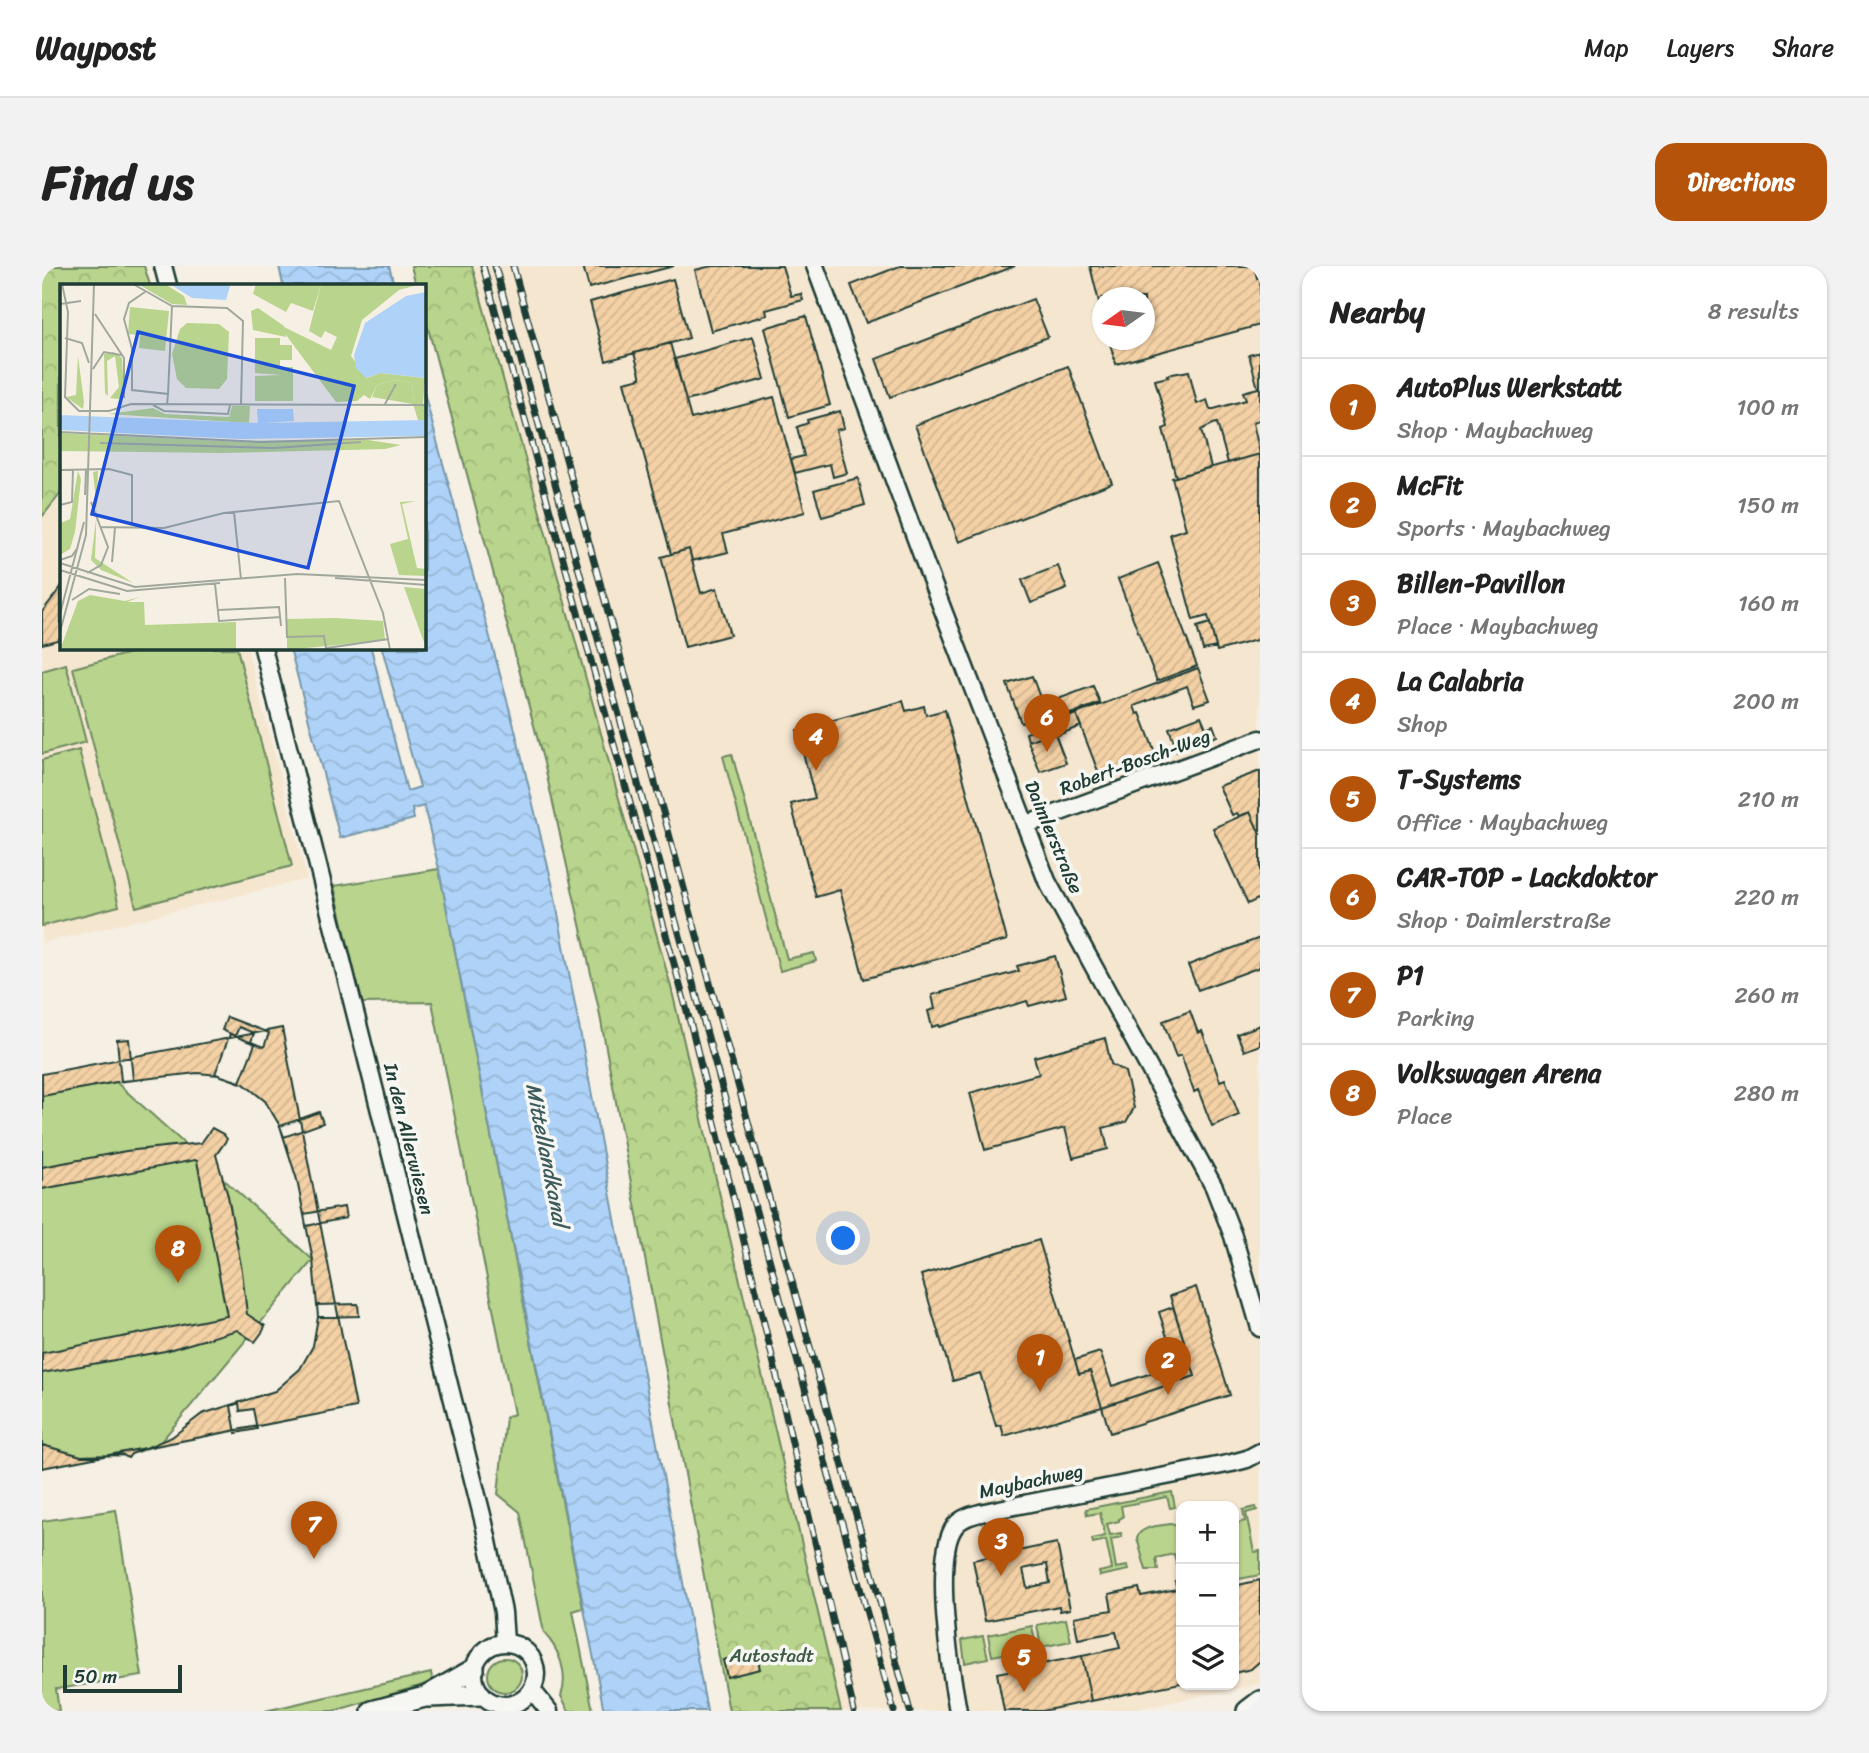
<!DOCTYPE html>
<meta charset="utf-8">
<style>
body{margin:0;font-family:Sriracha,sans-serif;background:#f2f2f2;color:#222}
.controls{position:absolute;right:21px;bottom:21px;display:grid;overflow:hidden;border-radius:14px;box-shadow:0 2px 5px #0004}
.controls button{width:63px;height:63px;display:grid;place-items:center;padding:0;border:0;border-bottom:2px solid #e0e0e0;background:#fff;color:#222;font:35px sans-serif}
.compass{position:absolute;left:1050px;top:21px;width:63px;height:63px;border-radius:50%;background:#fff;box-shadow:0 2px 5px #0004;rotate:256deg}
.scale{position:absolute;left:21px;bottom:18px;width:119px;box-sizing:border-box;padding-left:7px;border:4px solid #1f3d34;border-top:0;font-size:19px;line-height:24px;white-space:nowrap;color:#1f3d34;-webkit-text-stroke:5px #f6f6f2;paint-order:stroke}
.you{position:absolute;left:802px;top:973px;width:24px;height:24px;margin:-18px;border:5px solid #fff;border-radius:50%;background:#1a73e8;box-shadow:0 0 0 10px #1a73e833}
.badge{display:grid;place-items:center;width:46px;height:46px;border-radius:50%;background:#b45309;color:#fff;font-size:23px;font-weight:700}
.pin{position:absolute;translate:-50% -58px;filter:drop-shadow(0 2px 4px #0008)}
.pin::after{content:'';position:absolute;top:37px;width:24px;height:21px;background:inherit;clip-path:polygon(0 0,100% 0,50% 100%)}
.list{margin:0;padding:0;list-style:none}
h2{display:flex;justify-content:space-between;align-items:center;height:91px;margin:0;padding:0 28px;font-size:30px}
h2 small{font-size:23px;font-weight:400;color:#767676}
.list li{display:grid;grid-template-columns:46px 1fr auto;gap:21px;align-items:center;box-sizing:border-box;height:98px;padding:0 28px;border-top:2px solid #e0e0e0}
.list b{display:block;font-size:26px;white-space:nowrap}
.list p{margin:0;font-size:23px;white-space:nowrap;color:#767676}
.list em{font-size:23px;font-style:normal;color:#767676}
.icon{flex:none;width:38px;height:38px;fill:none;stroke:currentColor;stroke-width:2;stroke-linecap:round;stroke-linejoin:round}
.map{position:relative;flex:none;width:1218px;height:1445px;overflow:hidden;border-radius:21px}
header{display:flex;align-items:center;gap:42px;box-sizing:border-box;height:98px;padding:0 35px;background:#fff;border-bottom:2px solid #e0e0e0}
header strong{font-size:33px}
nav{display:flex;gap:38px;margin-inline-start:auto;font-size:24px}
.intro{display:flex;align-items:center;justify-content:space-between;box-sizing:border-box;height:168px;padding:0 42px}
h1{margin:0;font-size:49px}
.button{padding:18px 32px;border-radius:21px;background:#b45309;color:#fff;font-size:24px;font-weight:700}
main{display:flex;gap:42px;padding:0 42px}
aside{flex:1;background:#fff;border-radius:21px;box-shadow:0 2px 5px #0004}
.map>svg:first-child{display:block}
.built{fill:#f5e6d0;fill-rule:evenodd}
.grass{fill:#b9d48c;stroke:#6c8860;stroke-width:2}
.forest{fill:url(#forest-crowns);stroke:#6c8860;stroke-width:2}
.water{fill:url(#water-waves);stroke:#7597aa;stroke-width:2}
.building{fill:url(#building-hatch);stroke:#1f3d34;stroke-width:2;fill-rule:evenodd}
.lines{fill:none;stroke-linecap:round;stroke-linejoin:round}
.minor-casing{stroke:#1f3d34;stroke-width:21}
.major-casing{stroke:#1f3d34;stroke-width:24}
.minor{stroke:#f6f6f2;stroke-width:16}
.major{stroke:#f6f6f2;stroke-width:19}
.rail-casing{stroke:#1f3d34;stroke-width:7}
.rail{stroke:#f6f6f2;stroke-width:4.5;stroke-dasharray:13;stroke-linecap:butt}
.labels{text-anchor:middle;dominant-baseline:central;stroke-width:7;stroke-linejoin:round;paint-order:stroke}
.street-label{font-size:19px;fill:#1f3d34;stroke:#f6f6f2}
.park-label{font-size:19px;fill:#3e5b46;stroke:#f6f6f2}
.water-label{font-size:21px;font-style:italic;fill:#3c5b5b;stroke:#f6f6f2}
.inset-road{fill:none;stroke:#a0a89d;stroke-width:2}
.view{fill:#1d4ed8;fill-opacity:0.15;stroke:#1d4ed8;stroke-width:3.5}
.inset-edge{fill:none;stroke:#1f3d34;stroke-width:3.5}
</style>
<header>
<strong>Waypost</strong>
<nav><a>Map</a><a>Layers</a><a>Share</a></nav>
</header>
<div class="intro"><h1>Find us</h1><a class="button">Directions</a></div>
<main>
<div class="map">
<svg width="1218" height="1445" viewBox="0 0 1218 1445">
<defs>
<pattern id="forest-crowns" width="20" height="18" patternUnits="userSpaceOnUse" patternTransform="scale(1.75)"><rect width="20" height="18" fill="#b9d48c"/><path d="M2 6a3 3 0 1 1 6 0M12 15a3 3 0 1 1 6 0" fill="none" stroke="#9fb779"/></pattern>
<pattern id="water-waves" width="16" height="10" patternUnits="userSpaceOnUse" patternTransform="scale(1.75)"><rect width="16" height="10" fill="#afd3f8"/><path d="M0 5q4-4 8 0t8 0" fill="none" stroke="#96b6d5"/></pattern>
<pattern id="building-hatch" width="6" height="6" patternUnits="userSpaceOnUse" patternTransform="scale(1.75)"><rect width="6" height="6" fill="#f4d1a5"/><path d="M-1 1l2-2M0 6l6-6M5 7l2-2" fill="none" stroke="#d1b48f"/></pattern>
</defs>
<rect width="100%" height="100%" fill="#f6efe3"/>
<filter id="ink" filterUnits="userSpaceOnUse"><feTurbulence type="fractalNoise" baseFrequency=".0143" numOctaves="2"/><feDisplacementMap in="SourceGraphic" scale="14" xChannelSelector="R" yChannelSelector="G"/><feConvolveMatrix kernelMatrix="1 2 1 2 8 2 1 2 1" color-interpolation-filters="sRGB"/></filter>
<g filter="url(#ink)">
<path class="built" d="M430,0H1218V1418L1086,1445H799L629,721ZM1060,32H1102V74H1060ZM1139,1240H1192V1419H1139Z
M19,227V382H205L265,613L0,677V251Z"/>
<path class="grass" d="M107,382H195L250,600L94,641L31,402Z
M24,398L44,476L0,488V405Z
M37,484L77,640L0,660V494Z
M690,488L745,693L772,687L774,695L738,705L681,490Z
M397,603L541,1342L531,1345L551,1445H527L519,1430C527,1408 517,1383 502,1367L478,1246L456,1228L464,1151L472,1148L390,736L320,737L292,620Z
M74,816L271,994L117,1178L89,1188L86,1192L81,1189L39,1190L0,1179V830Z
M1130,1226L1133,1241L1128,1242L1125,1231L1079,1240L1081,1251L1077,1253V1255L1065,1258L1068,1269L1079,1267L1080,1271L1069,1273L1074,1302L1086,1300L1087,1304L1058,1310L1057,1306L1070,1303L1064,1274L1051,1277L1050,1273L1063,1270L1058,1247L1045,1249L1044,1243Z
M1214,1241L1215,1244L1204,1247L1212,1286L1218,1285V1309L1192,1314V1258L1203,1255L1201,1244Z
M74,1244L100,1410L14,1423L17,1445H0V1255Z
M1128,1258L1133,1259L1137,1264L1139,1277V1299L1135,1300L1132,1288L1114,1292L1116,1304H1104L1095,1272C1098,1260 1117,1260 1128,1258Z
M1024,1353L1029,1375L999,1381L995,1359Z
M990,1360L994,1382L950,1390L946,1369Z
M941,1370L946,1392L923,1397L920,1374Z
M446 1409a17 17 0 1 1 34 0a17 17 0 1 1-34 0Z
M389,1407L391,1416L292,1445H223Z"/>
<path class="forest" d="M0,0H102L108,19H19V227L0,251Z
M369,0H430L629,721L799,1445H687L556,739L502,497L382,47V19H374Z"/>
<path class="water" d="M237,0H347L352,19H241Z
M382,127L473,464L511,621L665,1445H562L397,603L382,540L370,543L372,553L298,572L248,382H329L365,525L378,521L340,382H382Z"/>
<path class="building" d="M541,0H632L547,22Z
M670,0H740L749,30L759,28L761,34L724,44L725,49L669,65L653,4Z
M858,0H973L824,57L809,19Z
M1048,0H1212L1215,12L1218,11V59L1074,98L1067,74H1102V32H1060V48Z
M631,13L647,72L564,95L548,36Z
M991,33L1006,71L848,131L834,93Z
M764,50L788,139L747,151L723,62Z
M711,71L723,113L644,135L633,93Z
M628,77L649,153L732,131L763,246L681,268L686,286L650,295L647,283L629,288L582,116L599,112L592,87Z
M1218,86V153L1211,157L1218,188L1186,197L1175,157L1171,158L1159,164L1169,201L1134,211L1121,163L1126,161L1113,114L1126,111L1125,109L1147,105L1155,138L1165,134L1168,143H1172L1204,134L1201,126L1216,122L1207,89Z
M1026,100L1070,217L917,276L873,159Z
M798,145L802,162L794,164L805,207L791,211L788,198L753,207L749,193L762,190L755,161L766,157L765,154Z
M1218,188V373L1175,385L1166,350L1151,354L1128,268L1144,263L1130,212Z
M816,212L823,239L780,251L772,224Z
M647,283L659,327L675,322L688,369L643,381L619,291Z
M1116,297L1155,400L1115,415L1076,313Z
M1016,300L1025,323L989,337L980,314Z
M19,321V373L0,378V346Z
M1168,357L1174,381L1161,384L1155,361Z
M1156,402L1168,434L1152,439L1145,420L1092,440L1095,448L1098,447L1115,492L1059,513L1034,448Z
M990,410L1004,448L979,457L965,418Z
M1051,420L1058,437L1015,453L1008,436Z
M861,435L864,445L882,440L884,449L903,444L965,674L822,713L798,624L774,631L749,538L773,532L755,464Z
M1034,448L1039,460L1014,470L1012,465L986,475L984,467Z
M1159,450L1164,462L1171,459L1175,470L1135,485L1127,462Z
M1012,465L1024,497L998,506L986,475Z
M1218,505V568L1208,546L1197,550L1195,547L1190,549L1177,520Z
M1208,546L1218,568V632L1206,638L1171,562Z
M1218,672V701L1156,724L1146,699Z
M1013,690L1024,730L987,740L985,735L898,761L897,759L890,761L886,745L893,743L890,729L977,705L975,700Z
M1148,745L1156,767L1160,765L1178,815L1183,813L1197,849L1170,860L1156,824L1152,826L1139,789L1134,791L1121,755Z
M185,751L227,767L222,781L209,776L212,767L197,761L193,770L180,764Z
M1218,759V779L1202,785L1195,768Z
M240,762L314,1141L0,1202V1087L185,1050L155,895L153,894L0,923V808Z
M188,768L213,778L198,816L173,808Z
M1063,772L1069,798L1083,806L1092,842L1084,856L1061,862L1066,883L1031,892L1023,862L943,884L928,827L997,808L992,791Z
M87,773L91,814L79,815L75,774Z
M155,807L177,809L202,818L223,835L238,860L255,914L271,994L276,1051L271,1080L258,1103L233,1125L160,1148L130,1171L89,1188L86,1192L81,1189L39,1190L0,1179V1107L123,1085L195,1064L213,1076L221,1065L223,1060L205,1048L200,1005L186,930L174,889L185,873L181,868L170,862L159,877L84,885L0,901V830L74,816Z
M277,846L281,857L242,871L238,860Z
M302,941L304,952L264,960L262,948Z
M997,974L1037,1108L1048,1105L1060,1141L962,1170L959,1159L954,1160L938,1107L911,1115L879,1009Z
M1154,1021L1188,1129L1068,1167L1060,1141L1153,1110L1128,1030Z
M316,1038L317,1050L276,1051L275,1039Z
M1131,1041L1153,1110L1060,1141L1048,1105L1037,1108L1033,1094L1058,1086L1070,1120L1134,1099L1117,1046Z
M197,1137L198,1145L211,1143L215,1163L194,1167L189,1140Z
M1015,1277L1028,1343L1018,1345L1017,1340L943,1355L931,1294ZM1005,1298L1008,1317L985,1322L981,1303Z
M1139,1313V1417L1049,1435L1040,1390L1078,1382L1074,1366L1036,1373L1032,1351L1070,1344L1067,1328L1097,1322L1099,1330L1135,1323L1133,1315Z
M1218,1314V1395L1209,1403L1192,1407V1320Z
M714,1386L718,1403L685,1411L681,1394Z
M1040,1390L1049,1435L1000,1445H962L955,1407Z"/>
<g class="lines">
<defs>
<path id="minor" d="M121,0L126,19
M773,0L884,300L1005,615L1172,921L1191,970L1218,1062
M221,382L442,1257L461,1346L463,1376
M983,559L1218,473
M432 1408a31 31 0 1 1 62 0a31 31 0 1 1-62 0Z
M490,1424L507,1445
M916,1445C909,1408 890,1290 913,1260C921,1249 940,1247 952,1244L1190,1197L1205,1193L1218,1186"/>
<path id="major" d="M387,1431L439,1429
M330,1445L383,1431L432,1403
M1205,1445L1218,1435"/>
</defs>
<use href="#minor" class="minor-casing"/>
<use href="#major" class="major-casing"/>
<use href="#minor" class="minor"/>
<use href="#major" class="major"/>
<defs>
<path id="rail" d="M441,0L651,767L731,1094L812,1445
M453,0L852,1445
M471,0L868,1445"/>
</defs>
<use href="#rail" class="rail-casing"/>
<use href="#rail" class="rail"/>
</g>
</g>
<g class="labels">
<g class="street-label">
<text transform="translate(1093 496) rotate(-20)">Robert-Bosch-Weg</text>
<text transform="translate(1012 571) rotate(67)">Daimlerstraße</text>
<text transform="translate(367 873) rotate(76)">In den Allerwiesen</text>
<text transform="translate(989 1215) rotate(-12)">Maybachweg</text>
</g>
<g class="park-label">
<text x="730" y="1389">Autostadt</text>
</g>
<g class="water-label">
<text transform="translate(505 889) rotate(79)">Mittellandkanal</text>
</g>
</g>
<g transform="translate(18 18)">
<rect width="366" height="366" fill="#f6efe3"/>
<path d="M196,0H261L253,27L231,19L226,28L193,10ZM70,23L109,27L105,67L79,64L80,51L68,50ZM198,24L224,42L226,53L193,46L191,27ZM127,39L159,40L169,48L167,95L159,105L126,104L117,95L112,70L120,45ZM195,54H220V61H232V76H220V83H233V117H195V92L221,91L195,89ZM54,68L62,74L64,110L58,115L50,114L59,103L55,72L47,77L48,112L45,109L44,70ZM18,72L24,118L23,125L6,113L16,111ZM336,96L352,99L354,119L366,120V136H358L353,120L312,113L317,101ZM172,122H190L189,139L48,130L93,124L105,130L169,133ZM18,187L21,195L15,248L10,265L0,271L1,239L10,235ZM38,187L35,274L73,299L41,286L31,276L37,228L33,188ZM30,311L65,317L80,313L67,318H84L85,341L176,338V366H0L18,317ZM275,334L323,337L325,356L227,366V335Z" fill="#b9d48c"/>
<path d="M78,0H105L124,12L127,21L112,20ZM261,0H361L339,6L302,36L291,72L307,94L320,89L365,94L363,120H354L352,99L336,96L317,101L310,115L304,111L297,117L276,118L223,47L224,43L271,66L277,53L265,47L261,54L249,47ZM0,149L163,157L308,156L341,161L325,165L163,169L0,167ZM356,217L342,220L357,284L366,285V292L339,291L330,260L348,255L340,218ZM344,303L366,305V363L362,353Z" fill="#b9d48c"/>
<path d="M110,0H168L170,2L166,16L132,14ZM366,8V94L320,89L306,94L296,84L294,71L305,39L346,12ZM197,125H233L234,137L202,139L366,136V152L182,155L0,146V131L198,139Z" fill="#afd3f8"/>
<path class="inset-road" d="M2,0L8,28L5,113L19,127H49L71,120L366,121M73,0L112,22L167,24L183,37L181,121M85,8L69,19L64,35L72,65V106L108,110L107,121M0,20L21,17M35,30L64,74V114M5,54L22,59L29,79M33,85L44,68L61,71M108,110L112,22M325,120L336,100M93,121L104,127L168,130L170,121M0,148L201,158L366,153M40,159L214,164L301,158M0,186L49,185L72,191V241M25,211L26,186M0,221L12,218L13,185M174,228L181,295M41,243L104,244L164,229L279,217L323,329L330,366M0,276L12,272L18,263M52,278L55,244M0,279L75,303L237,290L366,296M0,286L67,307L160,299M27,289L41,281L48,263L31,218M225,294L227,353L264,352L266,364L329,355M275,294L366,301M155,300L159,337L221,333M12,316L29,305L60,310M158,326L219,323L221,342M0,330L24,238M0,348L26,251L34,0"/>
<path class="view" d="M78,48L294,102L248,284L32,230Z"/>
<rect width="366" height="366" class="inset-edge"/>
</g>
</svg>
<div class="controls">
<button>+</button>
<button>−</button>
<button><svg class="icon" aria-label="layers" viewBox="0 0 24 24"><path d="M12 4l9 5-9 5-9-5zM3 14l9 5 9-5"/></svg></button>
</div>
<svg class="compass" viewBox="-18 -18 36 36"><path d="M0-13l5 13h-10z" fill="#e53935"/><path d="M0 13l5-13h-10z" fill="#767676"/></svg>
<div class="scale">50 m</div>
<div class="you"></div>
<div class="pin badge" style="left:998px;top:1126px">1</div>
<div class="pin badge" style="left:1126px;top:1129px">2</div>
<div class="pin badge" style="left:959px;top:1310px">3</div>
<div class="pin badge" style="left:774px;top:505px">4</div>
<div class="pin badge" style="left:982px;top:1426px">5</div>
<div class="pin badge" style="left:1005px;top:486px">6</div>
<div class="pin badge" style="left:272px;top:1293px">7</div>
<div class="pin badge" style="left:136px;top:1017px">8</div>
</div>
<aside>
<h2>Nearby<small>8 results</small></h2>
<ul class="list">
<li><span class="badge">1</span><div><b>AutoPlus Werkstatt</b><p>Shop · Maybachweg</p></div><em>100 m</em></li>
<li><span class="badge">2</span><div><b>McFit</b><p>Sports · Maybachweg</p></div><em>150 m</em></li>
<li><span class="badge">3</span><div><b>Billen-Pavillon</b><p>Place · Maybachweg</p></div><em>160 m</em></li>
<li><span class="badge">4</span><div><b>La Calabria</b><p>Shop</p></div><em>200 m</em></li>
<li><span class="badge">5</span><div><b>T-Systems</b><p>Office · Maybachweg</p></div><em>210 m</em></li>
<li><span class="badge">6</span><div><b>CAR-TOP - Lackdoktor</b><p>Shop · Daimlerstraße</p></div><em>220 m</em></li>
<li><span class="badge">7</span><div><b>P1</b><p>Parking</p></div><em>260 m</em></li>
<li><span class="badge">8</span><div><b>Volkswagen Arena</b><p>Place</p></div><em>280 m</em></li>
</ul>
</aside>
</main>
